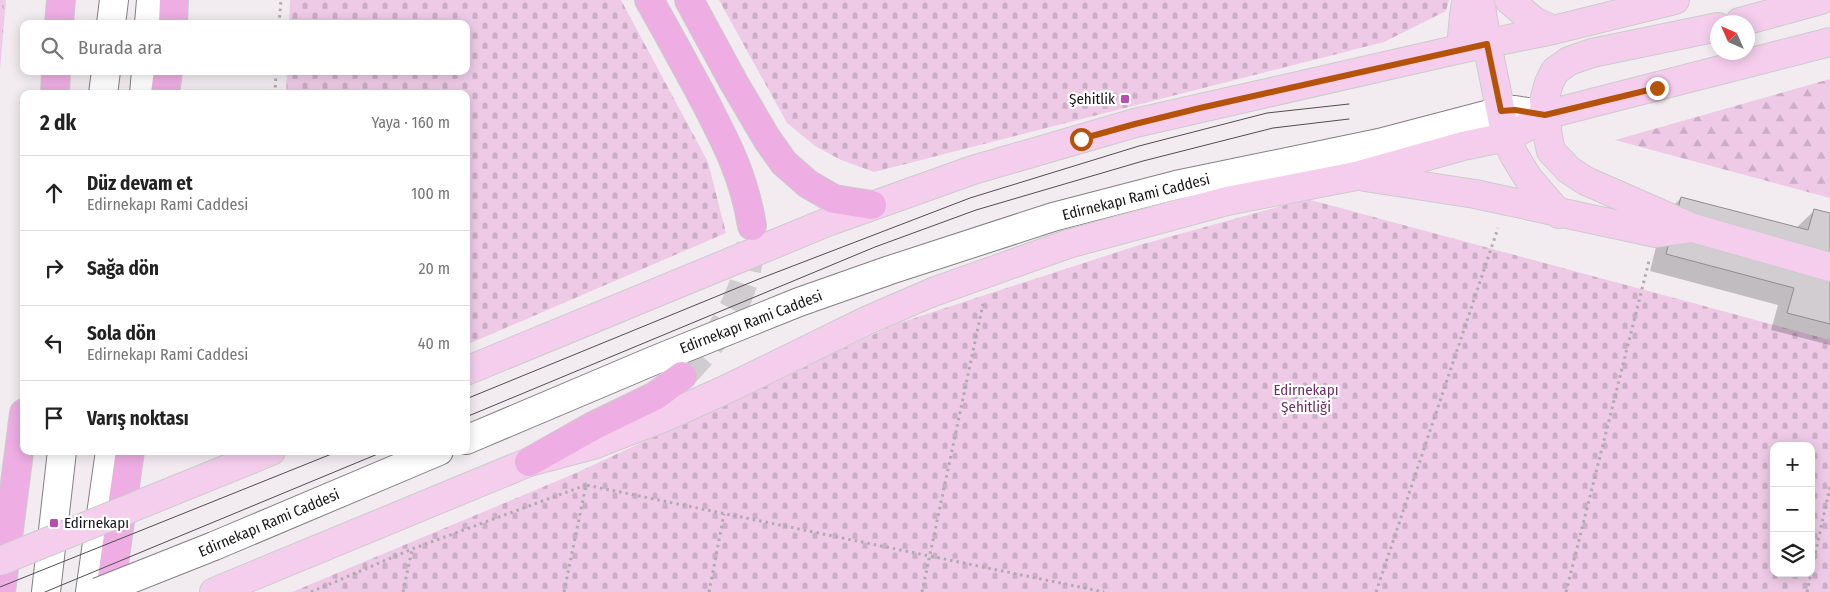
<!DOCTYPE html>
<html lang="tr">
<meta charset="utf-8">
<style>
body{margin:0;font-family:"Fira Sans Condensed",sans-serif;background:#f2f2f2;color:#222}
.controls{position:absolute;right:15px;bottom:15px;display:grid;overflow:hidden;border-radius:10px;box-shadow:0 2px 12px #0003}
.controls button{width:45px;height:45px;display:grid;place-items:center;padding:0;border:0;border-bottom:1px solid #e0e0e0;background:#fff;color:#222;font:25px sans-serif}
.compass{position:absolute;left:1710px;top:15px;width:45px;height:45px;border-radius:50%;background:#fff;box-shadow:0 2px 12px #0003;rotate:315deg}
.stop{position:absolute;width:15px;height:15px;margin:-11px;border:4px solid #b45309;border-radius:50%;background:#fff}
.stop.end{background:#b45309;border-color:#fff;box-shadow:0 1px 5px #0008}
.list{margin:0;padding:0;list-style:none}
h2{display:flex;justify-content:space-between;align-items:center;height:65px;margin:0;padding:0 20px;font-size:21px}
h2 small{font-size:16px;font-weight:400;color:#767676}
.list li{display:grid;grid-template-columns:32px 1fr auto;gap:15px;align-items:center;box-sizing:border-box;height:75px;padding:0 20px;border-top:1px solid #e0e0e0}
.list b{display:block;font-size:19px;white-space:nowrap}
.list p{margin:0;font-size:16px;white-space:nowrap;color:#767676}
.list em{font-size:16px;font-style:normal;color:#767676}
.icon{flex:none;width:28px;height:28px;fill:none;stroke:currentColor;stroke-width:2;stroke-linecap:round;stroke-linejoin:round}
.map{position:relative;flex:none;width:1830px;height:592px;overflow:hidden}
.search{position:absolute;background:#fff;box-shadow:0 2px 12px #0003;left:20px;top:20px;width:450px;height:55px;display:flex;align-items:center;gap:12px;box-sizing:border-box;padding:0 18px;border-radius:10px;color:#767676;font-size:19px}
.panel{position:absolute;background:#fff;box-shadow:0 2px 12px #0003;left:20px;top:90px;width:450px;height:365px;border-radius:10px}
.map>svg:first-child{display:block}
.grass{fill:url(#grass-tufts)}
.forest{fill:url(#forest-firs)}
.cemetery{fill:url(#cemetery-stones);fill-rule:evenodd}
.shadow{fill:#0003}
.building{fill:#d2cdd1;stroke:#928c90}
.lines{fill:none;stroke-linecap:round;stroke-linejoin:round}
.highway-tunnel{stroke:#d1ccd0;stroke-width:28;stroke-dasharray:28 14;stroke-linecap:butt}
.minor-casing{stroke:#847f83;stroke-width:30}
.major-casing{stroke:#ccc;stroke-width:30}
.highway-casing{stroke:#ccc;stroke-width:30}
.path{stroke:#b0abaf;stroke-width:3;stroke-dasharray:2.5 4;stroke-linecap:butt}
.minor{stroke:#fff;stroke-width:28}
.major{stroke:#f5ceee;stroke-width:28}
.highway{stroke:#eeade3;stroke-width:28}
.tram{stroke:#514e50;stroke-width:1}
.minor-bridge-casing{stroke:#847f83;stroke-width:30;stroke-linecap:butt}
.major-bridge-casing{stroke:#ccc;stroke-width:30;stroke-linecap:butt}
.minor-bridge{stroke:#fff;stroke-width:28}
.major-bridge{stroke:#f5ceee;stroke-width:28}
.route{stroke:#b45309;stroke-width:6}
.poi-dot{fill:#ba4dad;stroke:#fff;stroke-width:2}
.labels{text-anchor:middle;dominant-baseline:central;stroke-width:4.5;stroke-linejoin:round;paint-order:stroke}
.poi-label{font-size:15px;fill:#181618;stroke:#fff;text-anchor:end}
.street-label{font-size:15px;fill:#181618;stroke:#fff}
.park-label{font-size:15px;fill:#6f2f67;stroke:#fff}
</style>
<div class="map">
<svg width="1830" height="592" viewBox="0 0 1830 592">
<defs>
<pattern id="grass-tufts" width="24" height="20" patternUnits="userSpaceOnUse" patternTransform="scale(1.25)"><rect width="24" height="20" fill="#eecae7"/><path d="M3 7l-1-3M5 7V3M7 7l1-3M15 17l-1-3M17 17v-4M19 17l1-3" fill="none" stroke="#cbadc5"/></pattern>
<pattern id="forest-firs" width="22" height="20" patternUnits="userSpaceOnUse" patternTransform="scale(1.25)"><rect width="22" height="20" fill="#eecae7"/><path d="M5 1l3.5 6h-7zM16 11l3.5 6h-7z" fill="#cbadc5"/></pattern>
<pattern id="cemetery-stones" width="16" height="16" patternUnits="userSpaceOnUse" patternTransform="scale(1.25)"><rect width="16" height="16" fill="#eecae7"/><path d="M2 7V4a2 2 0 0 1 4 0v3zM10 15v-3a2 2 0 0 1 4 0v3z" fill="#cbadc5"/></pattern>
</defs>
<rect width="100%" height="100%" fill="#f2ecf1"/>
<path class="grass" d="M0,0H6L0,70Z"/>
<path class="forest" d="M1830,79V198L1615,140Z"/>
<path class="cemetery" d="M290,0H621L708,162L726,233L466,345V94H286L287,71H466V24H289Z
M719,0H1449L1446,11L1384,42L874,172L841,160L815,146L787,123Z
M1307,199L1830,340V592H292L576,473L896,324L1136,246ZM1774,446H1811V573H1774Z"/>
<path class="shadow" d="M1681,198L1796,228L1814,211L1830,215V345L1771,330L1778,305L1650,271L1664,215Z"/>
<path class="building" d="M1681,197L1808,230L1814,209L1830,213V324L1787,313L1794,288L1666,254Z"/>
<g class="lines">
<path class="highway-tunnel" d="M682,376C722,336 751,292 751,233"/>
<defs>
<path id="minor" d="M111,24L114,0
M149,24L151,0
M103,94L106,71
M144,94L146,71
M466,440L655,360L799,302L890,270L1053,217L1176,185L1379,143L1501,111L1515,110L1545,115
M214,546L439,451
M46,592L62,451
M90,592L110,451"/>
<path id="major" d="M1480,0L1487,44L1506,137L1514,155L1528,178L1559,214
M1509,0L1534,21L1553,30
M1740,22L1821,0
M1718,27L1592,53L1569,61L1555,71L1549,83L1544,101L1548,137L1551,151L1569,170L1586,181L1693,228L1830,267
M1460,49C1464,33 1462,16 1467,0
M1365,177L1475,194L1656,233L1693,228
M466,371L830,221L973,170L1135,123L1460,49L1553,30L1675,0
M252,459L271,451
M214,592L529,462L593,445L665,417L729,388L868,320L933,292L1068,244L1227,201L1356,176L1463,146L1506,137L1525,128L1545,115L1830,42"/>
<path id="highway" d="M649,0C667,31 684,63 701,94C725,140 744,175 752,226
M689,0L734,83L767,139L784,163L808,184L834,199L872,205
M59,24L61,0
M173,24L174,0
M55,94L56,71
M165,94L168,71
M529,462L593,426L655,396L682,376
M1,592L24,413
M110,592L130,451"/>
</defs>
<use href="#minor" class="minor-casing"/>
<use href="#major" class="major-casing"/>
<use href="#highway" class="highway-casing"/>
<path class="path" d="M279,24L281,0
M275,94L276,71
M1811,572L1830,487
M311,592L412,549L586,485
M403,592L412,550
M564,592L586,485L1104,592
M709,592L724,514
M922,592L983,304
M1376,592L1498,228
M1566,592L1649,261
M1807,592L1811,573"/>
<use href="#minor" class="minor"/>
<use href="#major" class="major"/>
<use href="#highway" class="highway"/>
<path class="tram" d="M466,399L759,279L970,198L1139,146L1267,113L1349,104
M466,417L875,247L976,210L1143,161L1273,128L1349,119
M0,587L339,451
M45,592L385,451"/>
<defs>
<path id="minor-bridge" d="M98,592L214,546"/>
<path id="major-bridge" d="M0,561L252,459"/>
</defs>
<use href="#minor-bridge" class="minor-bridge-casing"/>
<use href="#major-bridge" class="major-bridge-casing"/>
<use href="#minor-bridge" class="minor-bridge"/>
<use href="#major-bridge" class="major-bridge"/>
</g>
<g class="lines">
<path class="route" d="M1081,139L1135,124L1200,108L1487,44L1501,111L1515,110L1545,115L1657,88"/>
</g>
<g class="poi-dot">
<rect x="1120" y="94" width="10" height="10" rx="2.5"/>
<rect x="49" y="518" width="10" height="10" rx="2.5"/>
</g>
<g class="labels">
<g class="poi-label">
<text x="1115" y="99">Şehitlik</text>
<text x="64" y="523" text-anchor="start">Edirnekapı</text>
</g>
<g class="street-label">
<text transform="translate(1136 197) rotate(-14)">Edirnekapı Rami Caddesi</text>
<text transform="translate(751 322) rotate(-21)">Edirnekapı Rami Caddesi</text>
<text transform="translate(269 523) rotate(-23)">Edirnekapı Rami Caddesi</text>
</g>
<g class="park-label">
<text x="1306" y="390">Edirnekapı<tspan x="1306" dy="17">Şehitliği</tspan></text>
</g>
</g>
</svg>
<div class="controls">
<button>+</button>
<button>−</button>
<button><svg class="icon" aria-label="layers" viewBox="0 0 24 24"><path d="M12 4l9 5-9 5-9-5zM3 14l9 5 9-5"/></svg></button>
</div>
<svg class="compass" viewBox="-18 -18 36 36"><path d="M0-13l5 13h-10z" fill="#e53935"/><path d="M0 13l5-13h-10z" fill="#767676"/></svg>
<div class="stop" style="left:1081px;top:139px"></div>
<div class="stop end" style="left:1657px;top:88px"></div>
<div class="search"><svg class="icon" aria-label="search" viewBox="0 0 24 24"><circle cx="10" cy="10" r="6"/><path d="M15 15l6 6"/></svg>Burada ara</div>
<section class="panel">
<h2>2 dk<small>Yaya · 160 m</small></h2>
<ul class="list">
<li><svg class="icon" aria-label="ahead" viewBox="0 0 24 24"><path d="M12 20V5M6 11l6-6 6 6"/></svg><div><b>Düz devam et</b><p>Edirnekapı Rami Caddesi</p></div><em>100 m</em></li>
<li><svg class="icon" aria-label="right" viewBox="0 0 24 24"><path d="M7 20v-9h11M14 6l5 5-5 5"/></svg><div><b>Sağa dön</b></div><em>20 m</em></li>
<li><svg class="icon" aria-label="left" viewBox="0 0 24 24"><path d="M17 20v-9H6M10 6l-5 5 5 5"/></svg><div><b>Sola dön</b><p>Edirnekapı Rami Caddesi</p></div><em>40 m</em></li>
<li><svg class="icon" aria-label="arrive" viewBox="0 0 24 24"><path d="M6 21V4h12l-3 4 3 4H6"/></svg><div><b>Varış noktası</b></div></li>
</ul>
</section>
</div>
